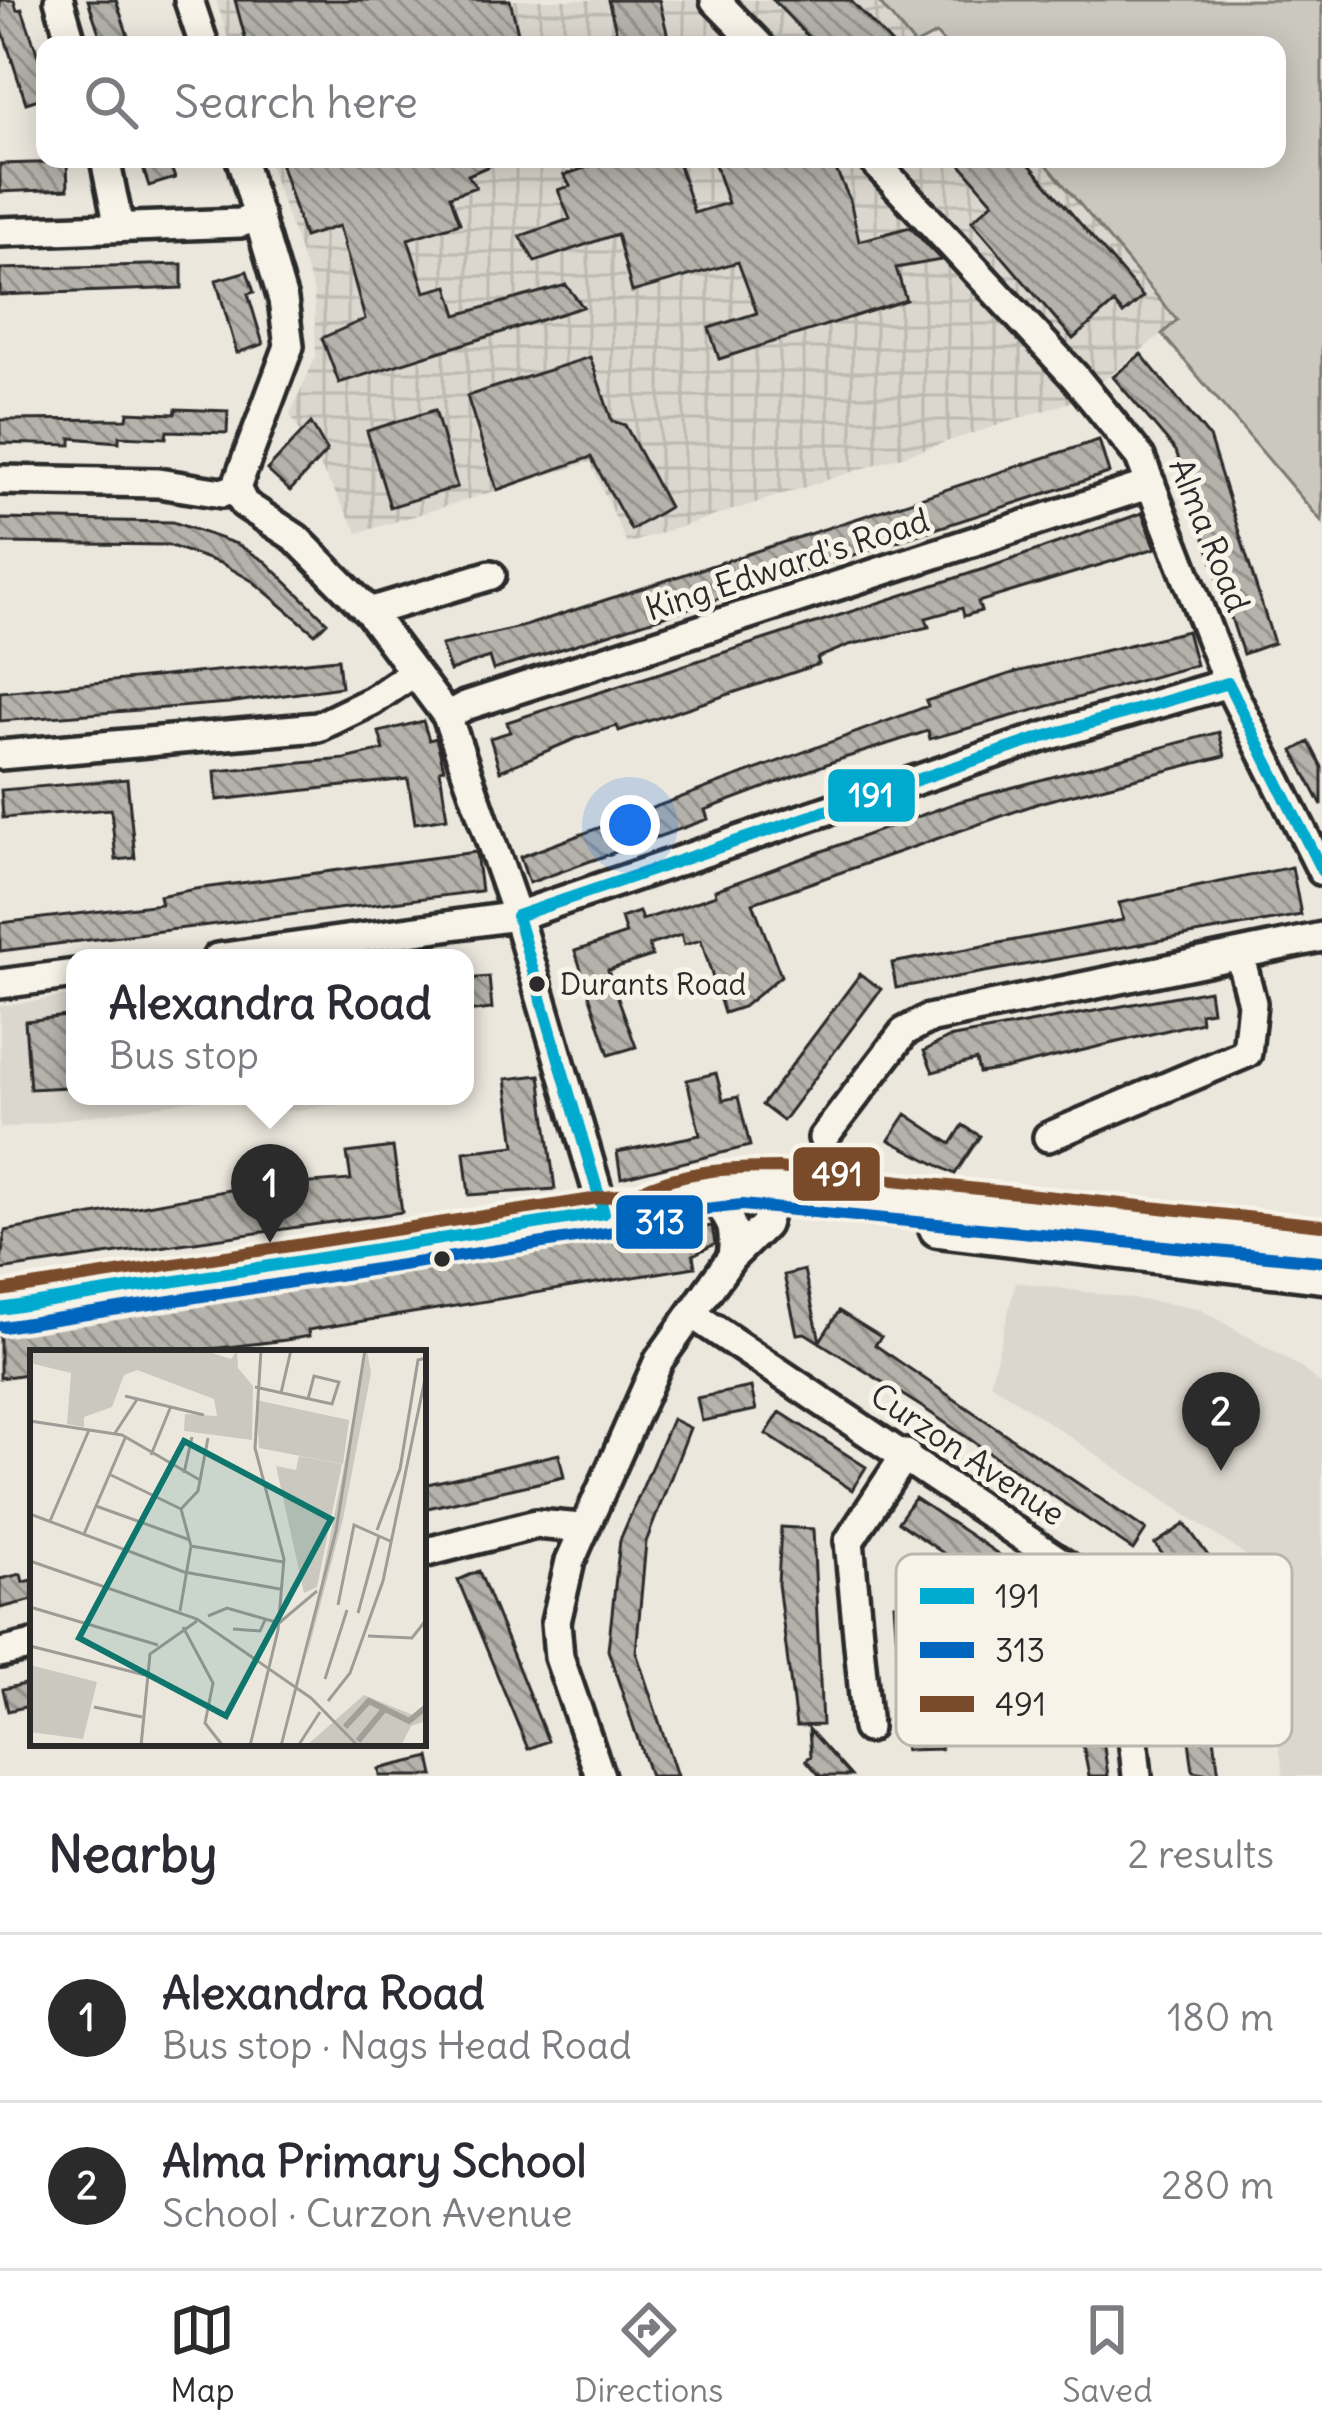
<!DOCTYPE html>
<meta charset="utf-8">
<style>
body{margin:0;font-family:Delius,sans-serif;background:#f2f2f3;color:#2b2b33}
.you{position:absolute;left:630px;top:825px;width:42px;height:42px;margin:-30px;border:9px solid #fff;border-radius:50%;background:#1a73e8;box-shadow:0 0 0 18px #1a73e833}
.badge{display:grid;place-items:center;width:78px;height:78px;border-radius:50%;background:#2b2b2b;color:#fff;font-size:39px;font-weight:700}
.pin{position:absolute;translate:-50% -99px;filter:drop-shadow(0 3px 6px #0008)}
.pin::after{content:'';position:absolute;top:63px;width:42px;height:36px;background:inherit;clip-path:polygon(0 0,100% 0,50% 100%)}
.popup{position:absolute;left:66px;top:949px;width:408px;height:156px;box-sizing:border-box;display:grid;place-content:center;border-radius:24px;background:#fff;filter:drop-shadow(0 3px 9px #0005);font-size:39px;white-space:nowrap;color:#7c7c81}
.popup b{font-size:45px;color:#2b2b33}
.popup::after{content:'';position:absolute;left:50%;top:100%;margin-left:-24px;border:24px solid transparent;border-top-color:#fff}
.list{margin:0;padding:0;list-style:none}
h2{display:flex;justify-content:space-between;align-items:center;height:156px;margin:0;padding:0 48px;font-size:51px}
h2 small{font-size:39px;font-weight:400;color:#7c7c81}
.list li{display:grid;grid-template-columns:78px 1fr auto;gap:36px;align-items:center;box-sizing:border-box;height:168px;padding:0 48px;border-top:3px solid #e1e1e2}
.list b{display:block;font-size:45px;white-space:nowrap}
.list p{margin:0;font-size:39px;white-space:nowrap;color:#7c7c81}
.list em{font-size:39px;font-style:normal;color:#7c7c81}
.icon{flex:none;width:66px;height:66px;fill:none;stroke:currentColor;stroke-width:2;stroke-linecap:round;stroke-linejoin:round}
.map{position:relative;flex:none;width:1322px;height:1776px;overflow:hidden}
.search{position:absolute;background:#fff;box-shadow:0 6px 30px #0003;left:36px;right:36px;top:36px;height:132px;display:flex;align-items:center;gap:30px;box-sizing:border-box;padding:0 42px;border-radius:24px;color:#7c7c81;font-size:45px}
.sheet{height:492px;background:#fff}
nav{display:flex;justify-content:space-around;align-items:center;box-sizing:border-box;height:168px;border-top:3px solid #e1e1e2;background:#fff;font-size:33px;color:#7c7c81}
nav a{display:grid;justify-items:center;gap:6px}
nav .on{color:#2b2b2b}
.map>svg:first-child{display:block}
.built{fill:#dbd7ce}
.industrial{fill:url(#industrial-grid)}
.garden{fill:#cbc8bf;stroke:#7b7a75;stroke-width:3}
.building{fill:url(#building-back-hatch);stroke:#2b2b2b;stroke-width:3}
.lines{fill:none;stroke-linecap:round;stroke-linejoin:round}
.minor-casing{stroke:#2b2b2b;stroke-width:36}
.major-casing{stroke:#2b2b2b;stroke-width:45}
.minor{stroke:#f7f3e8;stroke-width:27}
.major{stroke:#f7f3e8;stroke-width:36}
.bus-1-casing{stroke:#f7f3e8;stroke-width:21}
.bus-2-casing{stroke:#f7f3e8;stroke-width:21}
.bus-3-casing{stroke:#f7f3e8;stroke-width:21}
.bus-1{stroke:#00a9ce;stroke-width:12}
.bus-2{stroke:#0065bd;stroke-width:12}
.bus-3{stroke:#7a4b2a;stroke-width:12}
.bus-dot{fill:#2b2b2b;stroke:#f7f3e8;stroke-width:4.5}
.labels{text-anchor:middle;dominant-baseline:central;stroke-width:10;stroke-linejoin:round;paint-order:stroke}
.bus-label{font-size:30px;fill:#2b2b2b;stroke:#f7f3e8;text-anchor:start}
.street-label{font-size:33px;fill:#2b2b2b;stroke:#f7f3e8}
.inset-river{fill:none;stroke:#a29f98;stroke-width:6}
.inset-road{fill:none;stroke:#9e9c96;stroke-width:3}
.view{fill:#0f766e;fill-opacity:0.15;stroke:#0f766e;stroke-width:6}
.inset-edge{fill:none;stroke:#2b2b2b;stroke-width:6}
.key{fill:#f7f3e8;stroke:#bab7af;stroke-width:3}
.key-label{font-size:33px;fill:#2b2b2b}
.line-badge{stroke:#f7f3e8;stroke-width:4.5}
.badge-label{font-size:33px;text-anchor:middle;font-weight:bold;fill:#fff}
</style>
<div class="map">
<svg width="1322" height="1776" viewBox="0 0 1322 1776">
<defs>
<pattern id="industrial-grid" width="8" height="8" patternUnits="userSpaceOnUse" patternTransform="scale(3)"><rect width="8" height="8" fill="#dbd7ce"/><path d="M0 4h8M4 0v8" fill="none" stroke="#bcb9b1"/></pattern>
<pattern id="building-back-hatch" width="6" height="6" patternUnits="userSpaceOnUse" patternTransform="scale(3)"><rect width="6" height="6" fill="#b5b2ab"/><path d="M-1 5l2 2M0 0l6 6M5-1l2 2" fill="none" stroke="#93918b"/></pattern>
</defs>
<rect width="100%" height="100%" fill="#ebe7dd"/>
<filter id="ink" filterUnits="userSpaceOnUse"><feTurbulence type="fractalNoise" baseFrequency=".00833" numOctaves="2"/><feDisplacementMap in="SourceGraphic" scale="24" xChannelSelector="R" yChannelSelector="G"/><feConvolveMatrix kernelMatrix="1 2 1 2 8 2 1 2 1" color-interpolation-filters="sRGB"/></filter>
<g filter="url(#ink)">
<path class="built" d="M75,995V1096H225L0,1129V1006Z
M258,1096H400L262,1115Z
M1016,1282L1198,1308L1297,1365L1322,1385V1776H1284L1247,1556L990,1383Z"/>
<path class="industrial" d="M216,0H877L915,45H230Z
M267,159H1042L1178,321L1080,399L627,544L590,462L358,533L290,414L316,356L314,292Z"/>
<path class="garden" d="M877,0H1322V522L1162,334L1177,320L1042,159H1277V45H946L936,34L915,45Z"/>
<path class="building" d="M0,0H14L17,10L22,9L45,76V97L26,103L0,23Z
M88,0H116L131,45H103Z
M235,0H510L521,45H247Z
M608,0H659L670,45H620Z
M773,0H850L893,45H816Z
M140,159H168L175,178L149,186Z
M279,159H505L468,175L476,187L450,196L460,223L408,239L425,292L448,286L457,315L566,285L583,307L339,383L322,338L365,319L339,226L304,237Z
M611,159H677L694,213L728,203L713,159H831L850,200L859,241L910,227L941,260L896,268L906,300L719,359L709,328L757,313L738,262L632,292L617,234L535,262L520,236L570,219L558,190L570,186L564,175Z
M956,159H1025L1143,297L1123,314L1114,303L1073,339L972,221L993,202Z
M67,162L68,189L0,192V164Z
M182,264V288L0,295V269Z
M247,271L254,292L248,294L263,344L237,353L216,280Z
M1141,354L1209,437L1274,643L1243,654L1176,451L1113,377Z
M590,357L612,421L625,425L669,507L631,530L591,457L497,490L467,396Z
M176,409L228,411L227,433L167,431L166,438L119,436V442L71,438V445L0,443V420L127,419L128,412L175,414Z
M435,410L457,487L390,507L367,431Z
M311,423L327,451L290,491L267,470Z
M1099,440L1109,473L571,646L493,670L489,657L450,671L441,645L525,626Z
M1142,513L1156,548L978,602L981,611L964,616L962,608L926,618L929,627L849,645L817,658L819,664L619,731L617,726L577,738L500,771L490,738L510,732L507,722L993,566Z
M0,519L173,522L237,544L266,562L327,622L315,634L254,582L223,564L168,545L0,543Z
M1187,631L1196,665L930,739L928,731L832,762L705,810L708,819L529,883L520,857L928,706L926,701L1016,672Z
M338,659L341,687L229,703L0,721V692Z
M423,721L429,740L436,738L444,769L440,770L447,818L415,823L408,779L217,800L215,771L345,759L384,750L379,732Z
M1219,732L1225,756L1042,802L753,903L781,976L743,1007L724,1013L701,940L684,945L681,935L649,945L652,956L608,970L636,1047L609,1055L575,951L626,934L621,918L639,912L642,920L673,910L716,895L715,890L958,802Z
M1309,742L1322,767V806L1293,751Z
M127,779L135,858L116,860L111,809L3,818L1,790Z
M476,852L481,891L0,951V923L161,904L159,896L195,889Z
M1292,867L1301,915L896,988L892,963L1123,920L1119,903Z
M860,974L881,989L783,1121L762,1105Z
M489,977L492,1009L465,1012V979Z
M1209,990L1212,1011L1200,1013L1201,1022L1005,1069L979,1073L976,1060L933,1072L924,1051L948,1038Z
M75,1015V1060L68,1061V1087L30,1089L25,1021Z
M716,1073L723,1100L738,1097L750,1146L621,1178L617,1152L700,1135L687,1080Z
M540,1075L555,1189L469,1195L464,1152L515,1146L506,1079Z
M906,1114L951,1144L963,1125L980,1136L955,1174L889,1140Z
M393,1147L402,1212L0,1270L5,1231L235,1189L351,1180L347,1153Z
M712,1226L715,1244L693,1255L695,1267L308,1330L309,1336L286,1340L177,1353H33V1373L0,1378V1336Z
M804,1270L820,1341L839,1311L881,1337L875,1345L1146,1530L1133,1550L925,1409L805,1333L797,1334L784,1275Z
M751,1387L756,1410L702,1421L697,1398Z
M780,1412L866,1467L852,1490L766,1434Z
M672,1419L690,1428L646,1542L636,1652L677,1776H650L608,1650L620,1540Z
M559,1454L564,1477L423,1509V1485Z
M915,1498L1086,1613L1074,1632L995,1580L991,1586L898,1522Z
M1185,1524L1212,1561L1201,1568L1214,1629L1209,1630L1219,1704L1210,1706L1219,1776L1193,1771L1188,1733L1195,1732L1181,1657L1189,1656L1183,1620L1193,1618L1187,1588L1155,1544Z
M781,1527L813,1529L822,1725L796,1726L778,1584Z
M479,1571L548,1741L528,1749L458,1580Z
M21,1574L23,1582L33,1580V1600L0,1608V1579Z
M919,1602L926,1701L939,1700L941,1749L905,1750L894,1604Z
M1091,1644L1096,1688L1108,1776H1089L1075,1704L1070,1648Z
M33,1682V1705L8,1711L3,1689Z
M809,1729L851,1776H820L806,1760L811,1756Z
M430,1757L434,1776H380L379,1769Z"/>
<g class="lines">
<defs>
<path id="minor" d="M59,0L72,45
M189,0L204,45
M715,0L759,45
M105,159L119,227
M241,159L283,300L289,346L236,488L244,504L296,538L369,612L447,716L517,916L604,1213
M872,159L1075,377L1140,457L1228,683L1322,871
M0,232L240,223L259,216
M0,480L158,483L222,493L236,488
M369,612L491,575
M447,716L465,706L1151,484
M0,755L318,727L372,701L413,673
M217,958L517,916L1040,738L1228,683
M0,984L75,974
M1048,1137L1247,1053L1252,1003L1240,957
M823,1138L904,1032L928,1019L1322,937
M718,1205C734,1221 735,1235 732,1257
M692,1314L1108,1594L1121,1620L1137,1776
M423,1553L536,1524L581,1528
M0,1653L33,1645
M867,1728L849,1541L906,1454
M600,1776L559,1657L556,1622L570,1561L659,1360L732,1257L765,1225L770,1208"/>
<path id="major" d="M938,1228L1322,1274
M0,1309L643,1209C685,1186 730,1187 776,1186L1322,1243"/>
</defs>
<use href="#minor" class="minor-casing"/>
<use href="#major" class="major-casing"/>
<use href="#minor" class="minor"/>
<use href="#major" class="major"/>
<defs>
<path id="bus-1" d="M1228,683L1322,871
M517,916L1040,738L1228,683
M517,916L604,1213
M0,1309L604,1213"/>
<path id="bus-2" d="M3,1327L646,1227L695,1210L742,1205L1320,1261"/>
<path id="bus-3" d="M0,1291L638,1192C682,1170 729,1168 778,1168L1322,1225"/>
</defs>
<use href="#bus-1" class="bus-1-casing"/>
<use href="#bus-2" class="bus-2-casing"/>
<use href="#bus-3" class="bus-3-casing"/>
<use href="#bus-1" class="bus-1"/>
<use href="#bus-2" class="bus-2"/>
<use href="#bus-3" class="bus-3"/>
</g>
</g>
<g class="bus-dot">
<circle cx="537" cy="984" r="10"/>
<circle cx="442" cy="1259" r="10"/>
</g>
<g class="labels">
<g class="bus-label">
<text x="560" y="984">Durants Road</text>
</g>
<g class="street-label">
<text transform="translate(1210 535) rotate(68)">Alma Road</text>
<text transform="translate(787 564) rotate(-18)">King Edward's Road</text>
<text transform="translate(968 1454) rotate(34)">Curzon Avenue</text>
</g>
</g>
<g transform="translate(30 1350)">
<rect width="396" height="396" fill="#ebe7dd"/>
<path d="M337,0L341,23L313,169L276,309ZM334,345L383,365L396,355V371L381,376L371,396H276Z" fill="#cbc8bf"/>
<path d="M0,0H173L201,9L207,0L208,18L223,36L222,90L154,81L155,64L187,66L184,49L107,20L94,25L82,57L54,67V77L37,74L41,23L0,13ZM226,50L319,70L313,114L229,98ZM0,315L67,332L53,389L0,382Z" fill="#cbc8bf"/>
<path d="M269,106L312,114L287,237L274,243L246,116L266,120ZM25 353a16 16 0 1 1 32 0a16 16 0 1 1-32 0Z" fill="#cbc8bf"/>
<path class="inset-river" d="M315,377L339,351L379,371L396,357M328,391L356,357"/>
<path class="inset-road" d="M225,37L302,54L309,32L284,26L278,49M251,43L261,0M95,46L174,65M0,71L92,85L170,130M85,83L108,48M121,105L141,56M154,123L162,87M81,125L151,159M66,156L160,190M151,159L168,141L178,88M0,164L154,222L250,239M20,171L59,80M347,180L370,119L388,10L396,8M54,184L96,86M161,196L253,212M0,211L167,269L281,348L328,396M308,255L324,175L360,191M0,257L128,295M150,261L161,196L151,159M328,263L349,186M178,266L197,258L249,273L287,241M153,277L183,333L175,373L193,396M203,279L230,281L235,270M338,286L382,288L396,270M0,296L115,325M295,329L317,260M298,351L320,323L353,231L396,24M64,357L112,367M111,396L120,304L167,271M220,396L248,280L254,209L225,98L231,0M251,396L306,181L335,0M268,396L290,362"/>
<path class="view" d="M154,91L301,169L196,366L49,288Z"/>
<rect width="396" height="396" class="inset-edge"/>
</g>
<rect x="896" y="1554" width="396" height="192" rx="18" class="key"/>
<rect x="920" y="1588" width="54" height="16" fill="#00a9ce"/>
<rect x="920" y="1642" width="54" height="16" fill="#0065bd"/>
<rect x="920" y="1696" width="54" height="16" fill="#7a4b2a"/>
<g class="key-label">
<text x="995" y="1608">191</text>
<text x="995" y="1662">313</text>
<text x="995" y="1716">491</text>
</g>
<g class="line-badge">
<rect x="826" y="767" width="91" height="57" rx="12" fill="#00a9ce"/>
<rect x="791" y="1145" width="91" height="58" rx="12" fill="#7a4b2a"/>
<rect x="614" y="1193" width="91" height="58" rx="12" fill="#0065bd"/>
</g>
<g class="badge-label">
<text x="871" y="807">191</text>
<text x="837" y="1186">491</text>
<text x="660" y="1234">313</text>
</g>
</svg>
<div class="you"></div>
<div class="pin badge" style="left:270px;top:1243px">1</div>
<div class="popup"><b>Alexandra Road</b>Bus stop</div>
<div class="pin badge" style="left:1221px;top:1471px">2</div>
<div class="search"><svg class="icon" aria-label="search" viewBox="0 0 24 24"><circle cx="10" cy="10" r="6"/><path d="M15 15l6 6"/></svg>Search here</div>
</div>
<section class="sheet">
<h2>Nearby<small>2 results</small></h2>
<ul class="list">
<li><span class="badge">1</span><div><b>Alexandra Road</b><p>Bus stop · Nags Head Road</p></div><em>180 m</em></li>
<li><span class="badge">2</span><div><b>Alma Primary School</b><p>School · Curzon Avenue</p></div><em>280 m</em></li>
</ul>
</section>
<nav>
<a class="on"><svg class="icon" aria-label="map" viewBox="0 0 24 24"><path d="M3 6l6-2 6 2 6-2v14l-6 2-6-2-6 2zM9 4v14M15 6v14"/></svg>Map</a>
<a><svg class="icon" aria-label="directions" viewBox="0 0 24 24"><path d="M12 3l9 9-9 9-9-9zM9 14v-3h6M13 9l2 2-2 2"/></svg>Directions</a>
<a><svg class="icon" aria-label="saved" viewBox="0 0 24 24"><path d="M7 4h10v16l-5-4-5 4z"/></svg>Saved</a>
</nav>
